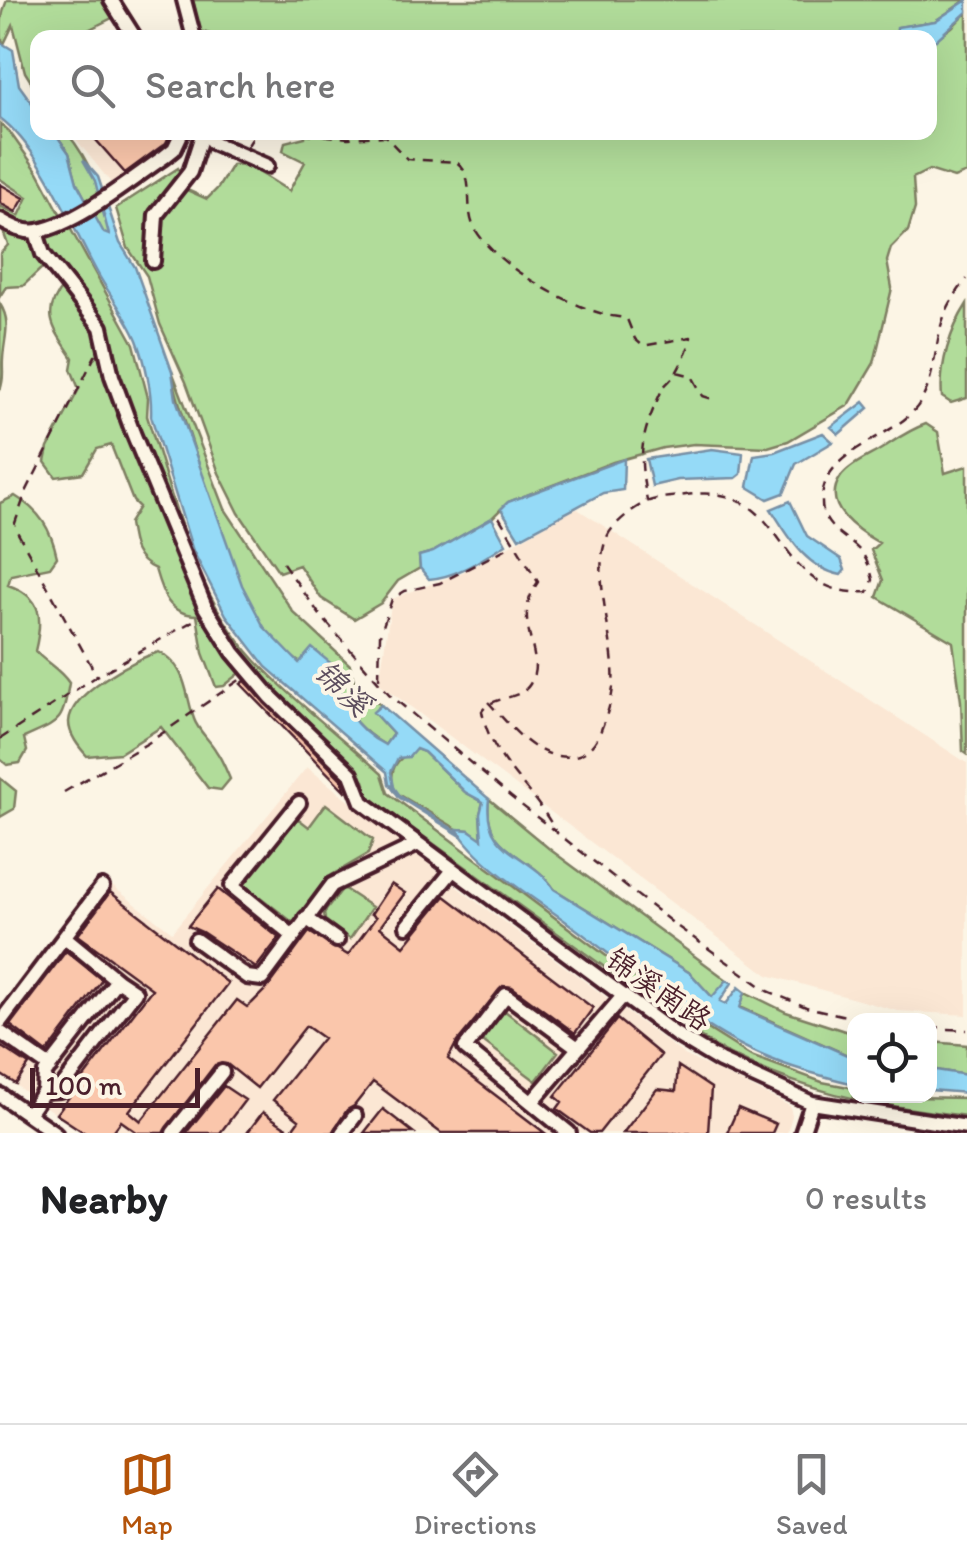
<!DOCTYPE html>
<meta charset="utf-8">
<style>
body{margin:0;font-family:Itim,"LXGW WenKai TC",sans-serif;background:#f6f6f6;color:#202124}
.controls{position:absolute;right:30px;bottom:30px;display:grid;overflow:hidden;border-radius:20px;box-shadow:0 10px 40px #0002}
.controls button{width:90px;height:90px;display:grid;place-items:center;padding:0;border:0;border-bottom:2px solid #e0e0e0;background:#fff;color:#202124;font:50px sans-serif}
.scale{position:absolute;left:30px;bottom:25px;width:170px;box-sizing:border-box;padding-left:10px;border:5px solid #4a1f2b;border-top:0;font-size:28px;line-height:35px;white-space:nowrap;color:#4a1f2b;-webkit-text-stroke:8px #fcf5e5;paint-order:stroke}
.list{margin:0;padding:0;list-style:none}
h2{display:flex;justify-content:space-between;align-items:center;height:130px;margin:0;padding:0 40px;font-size:42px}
h2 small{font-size:32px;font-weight:400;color:#757577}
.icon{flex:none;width:55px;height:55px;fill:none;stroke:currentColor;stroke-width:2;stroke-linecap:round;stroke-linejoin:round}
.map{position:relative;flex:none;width:967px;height:1133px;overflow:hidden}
.search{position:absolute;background:#fff;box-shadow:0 10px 40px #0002;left:30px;right:30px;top:30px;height:110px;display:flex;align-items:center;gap:25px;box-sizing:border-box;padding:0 35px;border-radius:20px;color:#757577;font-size:38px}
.sheet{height:290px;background:#fff}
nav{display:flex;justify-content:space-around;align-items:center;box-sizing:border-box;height:140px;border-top:2px solid #e0e0e0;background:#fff;font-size:28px;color:#757577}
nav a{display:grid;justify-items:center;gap:5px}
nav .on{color:#b45309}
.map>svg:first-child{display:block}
.built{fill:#fbe7d4}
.green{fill:#b1dc9a;stroke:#7e7e62;stroke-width:2.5}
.water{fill:#95daf7;stroke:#778fa5;stroke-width:2.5}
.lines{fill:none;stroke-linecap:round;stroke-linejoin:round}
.stream{stroke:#778fa5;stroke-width:4}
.building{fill:#fac6ab;stroke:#4a1f2b;stroke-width:2.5}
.minor-casing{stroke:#4a1f2b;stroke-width:20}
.path{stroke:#4a1f2b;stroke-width:2.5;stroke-dasharray:10 8;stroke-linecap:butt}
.minor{stroke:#fcf5e5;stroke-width:12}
.labels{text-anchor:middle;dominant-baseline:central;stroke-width:8;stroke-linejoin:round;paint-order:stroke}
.street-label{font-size:30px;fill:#4a1f2b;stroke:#fcf5e5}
.water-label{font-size:32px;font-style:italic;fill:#5d4e5e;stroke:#fcf5e5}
</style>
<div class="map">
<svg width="967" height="1133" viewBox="0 0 967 1133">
<rect width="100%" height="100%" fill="#fcf5e5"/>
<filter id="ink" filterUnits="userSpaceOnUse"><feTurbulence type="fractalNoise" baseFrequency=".01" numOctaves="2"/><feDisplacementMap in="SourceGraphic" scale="20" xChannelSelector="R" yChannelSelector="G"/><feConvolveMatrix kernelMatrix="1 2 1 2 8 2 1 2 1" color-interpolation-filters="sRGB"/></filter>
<g filter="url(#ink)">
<path class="built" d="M71,133H173L170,141L112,184Z
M576,508L967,763V1015L898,1011L768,975L379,683L392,599L463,572Z
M307,767L466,894L686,1056L790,1106L792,1116L787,1133H82L0,1074V1010L103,879L172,932Z"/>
<path class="green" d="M7,0H103L114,17L74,37L38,38L37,85H33L25,72L13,25L3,46C0,31 1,14 7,0Z
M193,0H966L935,21L898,27L896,38L212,37L210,34L200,31Z
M967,12V173L954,178L929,170L913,178L915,208L908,231L891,248L887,261L892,288L874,363L849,405L788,441L768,447L694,444L663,448L613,462L508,502L492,518L433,552L419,556L420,568L398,581L381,603L354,619L321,598L299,565L279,572L239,513L219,473L186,382L160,324L147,276L128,248L116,208L178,168L187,190L207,199L218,188L232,165L246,164L289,191L305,162L283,151L285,142L305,137V133L930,132V43L952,27Z
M0,123L9,131L38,172L61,215C39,229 22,226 0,214V206L19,216L28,197L0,179Z
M55,133H67C88,158 108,201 109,235L104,234L77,183L69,153Z
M69,226L134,344L148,398L147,416C174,499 193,595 256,661C294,701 340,736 382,774L388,793L684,1014L751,1056L822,1082L854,1088V1096L967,1098V1116C870,1105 797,1092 711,1044L369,797L364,781L249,666L224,686L216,687L203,653L197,615C168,615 162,593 155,569C134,560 132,544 129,523L139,507L133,501L111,445L97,449L83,473L56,477L45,462L48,448L79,389L71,369L73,358C56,332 39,315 63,287L45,265L23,286L6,287L0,296V254L8,245L3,231C28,238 46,241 69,226Z
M0,304C12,323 4,337 3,359C2,371 5,378 0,390Z
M967,304V398L951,403L942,397C939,366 950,330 967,304Z
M172,371L225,509L293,612L350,665L355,684L381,705L374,713L393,734L385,745C364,733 344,714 338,689C311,671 280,652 262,625C230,574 213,509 195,452C187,425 176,400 172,371Z
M926,424L938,432L945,473L967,466V754L963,751L961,701L953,642L877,597L883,580L871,550L879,543C858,531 821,507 840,478C848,466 866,458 878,451C894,441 908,430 926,424Z
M15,496C40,511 51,529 57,557L50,567L11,575L8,585C43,597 43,618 35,651C46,663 60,669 69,683C62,724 61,721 24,738L27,751L20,763L7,765L0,759V503Z
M159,652C187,666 185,693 194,719C198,731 210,740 216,751C222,759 226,770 230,779L221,790L208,788L161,727L120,753L87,756C79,747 69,735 69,722C70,693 134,659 159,652Z
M416,749L424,752L465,792L483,802L480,814L482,841L469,830L457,829L395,792C387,769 396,759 416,749Z
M0,778L16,791L14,809L0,817Z
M489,799L552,851L727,980L713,998L690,973L554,889C531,852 482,855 489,799Z
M326,804L373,840L368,854L332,875L295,924L242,883L296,817L309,827Z
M343,888L372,907L350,939L325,920L324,913Z
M745,992L786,1012L854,1034V1058L740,1007Z
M497,1011H505L558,1052L536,1081L480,1039Z
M930,1042L967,1045V1075L930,1069Z"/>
<path class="water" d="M967,0V12L935,41L930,43V38L896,37L897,27L935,21Z
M0,42L13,50L19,85L37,110L38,132L55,133L69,153L77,183L104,233L109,235L95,181L83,160L98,177L120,243L135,267L172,371L176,399L242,585L264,627L299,663L312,648L339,670C337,703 356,730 385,745L393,734L373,712L381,705L489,799C482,855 531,852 554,889L690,973L712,997L727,980L732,983L720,1001L726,1004L739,987L745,992L740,1008L854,1058V1084C822,1076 790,1068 759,1054C692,1024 628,967 568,923C536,899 477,864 457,829L469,830L482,839L480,814L483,802L465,792L424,752L416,749L409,757L398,758L391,772L395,792L389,784L387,772L266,667L226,615L193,551L151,416C152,392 146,363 137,340C127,316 110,296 98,274C72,228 42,149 0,118Z
M864,402L869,408L839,434L831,427Z
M823,433L833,442L796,464L784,493L768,499L748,487L754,455L774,452Z
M712,449L743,453L741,474L736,478L678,480L652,486L646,459Z
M624,459L623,490L603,493L519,538L501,509L508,502Z
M790,501L807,536L841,559L845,570L841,575C805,568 789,537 771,509Z
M492,518L506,544C482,559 458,577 429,579L420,568L419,556L433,552Z
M930,1069L967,1075V1093L930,1090Z"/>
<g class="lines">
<path class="stream" d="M392,786L400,797L461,835"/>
</g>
<path class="building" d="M89,132H127L133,140L143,132H171L166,143L125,173Z
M0,184L24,198L16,212L0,203Z
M245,681L342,780L346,792L241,684Z
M391,884L405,893L380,927L404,946L445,896L593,1008L575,1033L512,987L503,986L457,1042L448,1059L545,1133H441L373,1082L354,1106L347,1110L332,1133H247L263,1112L291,1131L299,1120L273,1100L323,1038L306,1026L257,1088L227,1064L215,1065L163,1133H138L121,1121L112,1133H85L56,1114L152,989L78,935L110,892L228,983L129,1111L141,1121L237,1000L247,1007L252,1003L270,985L309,932L348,955L376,917L371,914Z
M218,889L279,938L256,968L202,932L188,926Z
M66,951L102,980L47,1053L10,1025Z
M617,1019L661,1055L599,1133H590L557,1109L562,1102L555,1096Z
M0,1046L29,1065L16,1084L0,1074Z
M678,1066L711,1088L708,1133H623L657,1089L676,1091Z
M224,1086L245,1100L220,1133H186Z
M738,1108L776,1124L772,1133H727Z
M383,1109L414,1133H364Z"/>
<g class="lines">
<defs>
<path id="minor" d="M111,0L135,38
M184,0L194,38
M204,132L212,142L267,166
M0,220C12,227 24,233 38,231C79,223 130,180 164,157L174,149L182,132
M36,232L43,254L101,327L112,376L133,433L205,607L233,652L271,697L351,774L362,802L675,1034L720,1061L812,1103L967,1127
M153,261L156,215L190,172L203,132
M306,918L337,940
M407,926L453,870
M293,936L232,886L299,803
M66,938L117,980
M196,940L247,977L262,979L332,885L418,844
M0,1022L102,887
M0,1032L50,1067
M0,1095L55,1133
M532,1102L623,996
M28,1114L44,1091L60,1090L135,992L117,980L45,1073L44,1091
M173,1133L222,1072
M342,1133L355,1116
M569,1133L465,1048L506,995L578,1048
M802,1133L812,1103"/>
</defs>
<use href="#minor" class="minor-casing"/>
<path class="path" d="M288,132L348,138L385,136L407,159L456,162C476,174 464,208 474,227C493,264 564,303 603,314C611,317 619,316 627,319L635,339L643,346L691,337C690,346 681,365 676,373C672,380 664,384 661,392C640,437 638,454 647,501
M247,147L255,134L278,132
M96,354L26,492L14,526L97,676
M677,372L692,376L703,396L712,399
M499,517L538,582C509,624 548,653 530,684C520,701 493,695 482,711C491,761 532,787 555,830
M283,563L320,615L389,694L511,797L674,924L768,991L806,1007L868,1021
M379,679L380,635L392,599L405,591L440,583L513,545
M488,702C512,727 536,762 575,756C587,754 597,742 601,730C606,717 612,701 613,686C617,643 589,573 608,535C613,524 637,505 649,501C660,497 675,497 686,495C794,479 768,599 868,592L873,580C871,571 867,559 861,552C845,534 821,529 822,500C823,449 890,441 917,407C934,384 934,353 941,326C946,308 955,294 967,279
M0,739L97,676L198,618
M64,792L148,743L241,679
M930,1028L967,1030"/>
<use href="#minor" class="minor"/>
</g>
</g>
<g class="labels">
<g class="street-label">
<text transform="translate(659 989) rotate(35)">锦溪南路</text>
</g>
<g class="water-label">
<text transform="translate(343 688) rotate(43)">锦溪</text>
</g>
</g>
</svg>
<div class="controls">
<button><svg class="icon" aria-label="locate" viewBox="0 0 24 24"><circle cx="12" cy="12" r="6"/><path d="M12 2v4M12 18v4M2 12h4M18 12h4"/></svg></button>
</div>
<div class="scale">100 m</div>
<div class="search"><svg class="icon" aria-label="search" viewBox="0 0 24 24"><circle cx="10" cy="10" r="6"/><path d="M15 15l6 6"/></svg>Search here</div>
</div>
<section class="sheet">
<h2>Nearby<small>0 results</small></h2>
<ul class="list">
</ul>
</section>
<nav>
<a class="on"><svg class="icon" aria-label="map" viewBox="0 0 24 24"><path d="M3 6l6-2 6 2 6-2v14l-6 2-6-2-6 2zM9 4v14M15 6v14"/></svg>Map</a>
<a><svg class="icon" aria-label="directions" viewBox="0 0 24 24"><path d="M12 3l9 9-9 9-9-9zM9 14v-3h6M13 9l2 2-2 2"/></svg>Directions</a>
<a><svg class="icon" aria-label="saved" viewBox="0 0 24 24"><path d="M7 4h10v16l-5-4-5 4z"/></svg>Saved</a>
</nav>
